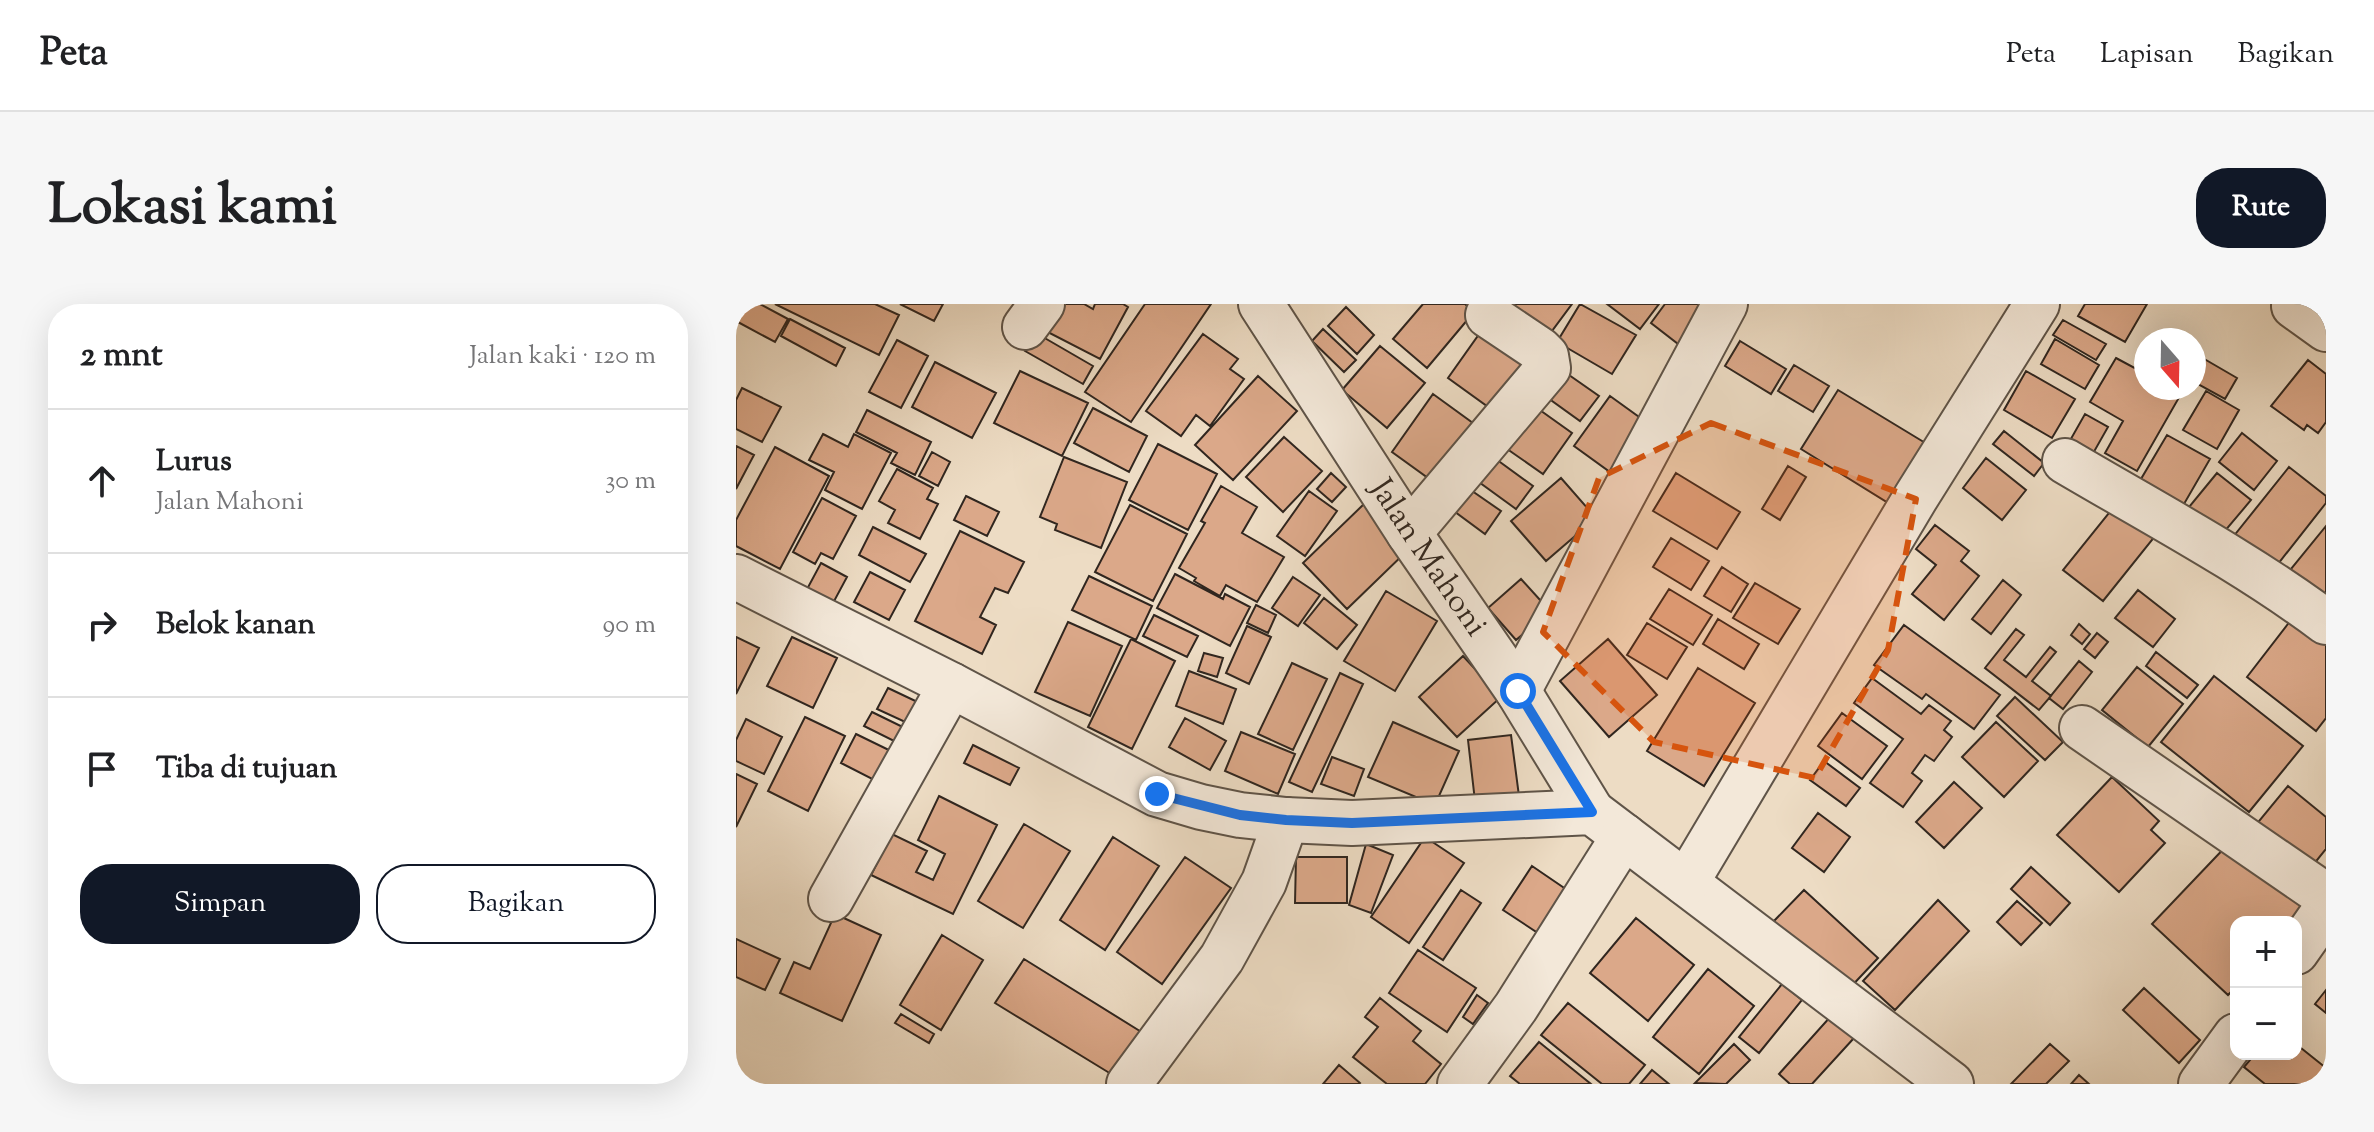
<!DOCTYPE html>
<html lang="id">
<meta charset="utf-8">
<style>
body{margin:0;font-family:"Sorts Mill Goudy",serif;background:#f6f6f6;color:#202124}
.controls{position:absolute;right:24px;bottom:24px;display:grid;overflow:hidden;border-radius:16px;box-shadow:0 8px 32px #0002}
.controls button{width:72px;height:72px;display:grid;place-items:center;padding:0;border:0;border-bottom:2px solid #e0e0e0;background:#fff;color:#202124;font:40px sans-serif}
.compass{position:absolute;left:1398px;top:24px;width:72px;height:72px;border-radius:50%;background:#fff;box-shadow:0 8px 32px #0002;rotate:160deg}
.stop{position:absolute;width:24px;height:24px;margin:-18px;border:6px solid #1a73e8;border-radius:50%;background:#fff}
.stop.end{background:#1a73e8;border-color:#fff;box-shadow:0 2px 8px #0008}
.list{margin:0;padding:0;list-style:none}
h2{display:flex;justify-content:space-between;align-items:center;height:104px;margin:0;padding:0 32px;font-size:34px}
h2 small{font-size:26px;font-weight:400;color:#757577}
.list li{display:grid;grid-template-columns:52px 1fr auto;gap:24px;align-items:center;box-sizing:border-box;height:144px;padding:0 32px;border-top:2px solid #e0e0e0}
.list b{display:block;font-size:30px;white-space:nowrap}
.list p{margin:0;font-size:26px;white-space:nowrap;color:#757577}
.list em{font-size:26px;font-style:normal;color:#757577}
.actions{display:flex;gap:16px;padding:24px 32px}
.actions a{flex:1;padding:18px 0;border:2px solid #111827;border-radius:32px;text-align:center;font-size:28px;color:#111827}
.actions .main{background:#111827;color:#fff}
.icon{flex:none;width:44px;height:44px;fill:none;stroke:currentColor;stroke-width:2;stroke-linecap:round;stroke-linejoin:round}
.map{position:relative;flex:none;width:1590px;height:780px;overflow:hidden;border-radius:32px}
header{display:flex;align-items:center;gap:48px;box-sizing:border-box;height:112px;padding:0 40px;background:#fff;border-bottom:2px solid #e0e0e0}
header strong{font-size:38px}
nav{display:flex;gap:44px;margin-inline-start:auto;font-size:28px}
.intro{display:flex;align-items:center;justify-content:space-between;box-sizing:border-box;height:192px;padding:0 48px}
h1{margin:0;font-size:56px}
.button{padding:20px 36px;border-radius:32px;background:#111827;color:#fff;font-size:28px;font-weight:700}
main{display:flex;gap:48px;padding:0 48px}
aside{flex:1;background:#fff;border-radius:32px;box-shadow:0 8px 32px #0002}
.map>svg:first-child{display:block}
.building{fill:#dba889;stroke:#30261f;stroke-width:2}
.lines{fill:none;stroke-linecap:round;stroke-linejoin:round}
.minor-casing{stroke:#5f5448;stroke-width:48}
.minor{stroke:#f3e8d9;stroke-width:44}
.route{stroke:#1a73e8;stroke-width:10}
.marked{fill:#d6540e;fill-opacity:0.2;stroke:#d6540e;stroke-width:6;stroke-dasharray:16 10;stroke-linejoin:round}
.labels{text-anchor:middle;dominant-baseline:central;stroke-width:7;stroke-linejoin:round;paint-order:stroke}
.street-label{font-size:32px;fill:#30261f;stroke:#f3e8d9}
</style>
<header>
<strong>Peta</strong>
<nav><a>Peta</a><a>Lapisan</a><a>Bagikan</a></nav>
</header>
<div class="intro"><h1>Lokasi kami</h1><a class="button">Rute</a></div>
<main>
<aside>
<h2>2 mnt<small>Jalan kaki · 120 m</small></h2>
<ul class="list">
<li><svg class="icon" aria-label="ahead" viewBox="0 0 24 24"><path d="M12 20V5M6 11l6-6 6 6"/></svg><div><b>Lurus</b><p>Jalan Mahoni</p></div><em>30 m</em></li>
<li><svg class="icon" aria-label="right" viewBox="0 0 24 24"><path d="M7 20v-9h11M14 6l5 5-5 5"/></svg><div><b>Belok kanan</b></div><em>90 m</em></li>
<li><svg class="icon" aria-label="arrive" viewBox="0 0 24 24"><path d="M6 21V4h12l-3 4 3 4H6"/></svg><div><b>Tiba di tujuan</b></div></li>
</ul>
<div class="actions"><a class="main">Simpan</a><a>Bagikan</a></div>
</aside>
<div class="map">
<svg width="1590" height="780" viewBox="0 0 1590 780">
<rect width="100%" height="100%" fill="#eddcc4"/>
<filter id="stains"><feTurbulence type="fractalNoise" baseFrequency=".0025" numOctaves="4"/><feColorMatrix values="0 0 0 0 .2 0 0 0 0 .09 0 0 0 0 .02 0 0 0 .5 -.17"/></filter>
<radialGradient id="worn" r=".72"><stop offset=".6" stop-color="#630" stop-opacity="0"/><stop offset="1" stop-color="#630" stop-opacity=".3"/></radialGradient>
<path class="building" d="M10,0H24L52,15L39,38L0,17Z
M39,0H139L163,11L143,51Z
M164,0H207L198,17Z
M314,0H348L357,5L359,0H387L392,3L364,55L302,23Z
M409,0H475L395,118L349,88Z
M687,0H729L738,8L691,64L657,35Z
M764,0H836L810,35Z
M844,0L900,31L876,70L821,38Z
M871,0H923L904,25Z
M929,0H979L946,43L915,19Z
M1349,0H1411L1389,38L1342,12Z
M610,3L638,31L621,50L592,22Z
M54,15L109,44L100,62L45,32Z
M1327,16L1370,40L1360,56L1317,31Z
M751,19L802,55L762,110L712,74Z
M587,25L620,56L608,68L576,37Z
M300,29L357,62L347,80L289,47Z
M467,30L502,55L494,65L508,75L474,122L460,111L445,132L410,107Z
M1319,35L1363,61L1349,85L1305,60Z
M161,36L192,52L165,104L133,88Z
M1004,37L1050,65L1035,90L989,62Z
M644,42L689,79L651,124L606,86Z
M1458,49L1501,74L1489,95L1458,78Z
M1380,54L1410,70V84H1434L1445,90L1401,167L1369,149L1387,117L1354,98Z
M1572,56L1590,70V118L1582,129L1571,121L1568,126L1535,102Z
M199,58L260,89L236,134L176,103Z
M1058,61L1093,82L1077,108L1042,87Z
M823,64L863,92L844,117L805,89Z
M284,67L352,99L326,152L258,119Z
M1290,67L1339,95L1316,134L1268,106Z
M522,72L561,107L497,176L459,141Z
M6,84L45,103L26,138L0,125V96Z
M1102,86L1191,140L1154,200L1065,145Z
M1470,87L1503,106L1481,145L1447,126Z
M697,90L741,122L699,179L656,148Z
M874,92L910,118L874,168L838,142Z
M794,99L836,129L807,170L764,140Z
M357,104L411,132L393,168L338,139Z
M131,106L195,138L179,171L155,159L161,149L120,128Z
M1349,110L1372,123L1355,153L1332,140Z
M1268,127L1308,159L1298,172L1257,140Z
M1506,129L1541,157L1518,186L1483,158Z
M87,130L112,143L118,130L155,149L126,205L89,186L98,168L73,156Z
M1431,131L1474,155L1448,200L1405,175Z
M548,133L586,167L547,208L510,173Z
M422,140L481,170L452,226L393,196Z
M0,142L18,151L0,185Z
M39,143L93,172L44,265L0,242V216Z
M196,148L214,158L202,182L183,172Z
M753,150L797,182L780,205L736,173Z
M328,153L391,178L365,244L319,226L321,220L304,213Z
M1250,154L1290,186L1266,216L1227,184Z
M1052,162L1070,173L1044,216L1026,205Z
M1553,163L1590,192V199L1538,265L1497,233Z
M161,165L197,184L191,195L202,200L184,235L152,219L159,206L143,197Z
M595,169L610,183L596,198L581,185Z
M940,169L1004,208L981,245L917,207Z
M1481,169L1515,196L1483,234L1449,208Z
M825,174L860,214L810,257L775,217Z
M726,180L765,207L749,230L711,202Z
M485,182L521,203L506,229L548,253L521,298L490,281L484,292L458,277L460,274L443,264L469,219L465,217Z
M573,187L601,207L569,252L541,232Z
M230,192L263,208L251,232L218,216Z
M86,194L120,212L97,255L85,249L79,260L57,248Z
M629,199L673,245L611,305L567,259Z
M1381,199L1420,231L1367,297L1327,266Z
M394,201L451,230L417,297L359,268Z
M1199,221L1233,247L1225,257L1243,272L1208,316L1176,290L1200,261L1180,245Z
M1590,222V288L1583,297L1550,271Z
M137,223L190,250L174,278L123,251Z
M224,227L288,258L272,289L259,284L244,313L260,321L246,350L179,317Z
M935,234L973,257L955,286L917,263Z
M85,259L111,273L96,301L70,287Z
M986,263L1012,280L995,308L968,292Z
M134,268L169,286L153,316L118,298Z
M439,270L487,295L489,290L514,303L494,342L421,304Z
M353,272L416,302L400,336L336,306Z
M557,273L584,291L562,322L536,304Z
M785,275L814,307L780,336L752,304Z
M1267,276L1285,291L1255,330L1236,315Z
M1019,279L1064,305L1042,340L997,314Z
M933,285L976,311L957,341L914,315Z
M1402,286L1439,315L1417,343L1379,314Z
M650,287L701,317L659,387L608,357Z
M588,294L621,321L601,345L568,319Z
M520,301L540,311L532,329L511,319Z
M418,311L462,332L451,353L407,332Z
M1558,312L1590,336V414L1580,427L1511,373Z
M982,315L1023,340L1008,365L967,340Z
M332,318L386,342L354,412L299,388Z
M911,319L951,343L931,375L891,351Z
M1343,320L1354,330L1346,340L1335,331Z
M1168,321L1264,391L1238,425L1190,390L1186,395L1138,361Z
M511,322L535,333L513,380L490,369Z
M1280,325L1288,331L1268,356L1290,373L1314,343L1320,348L1296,377L1315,392L1303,406L1249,364Z
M1361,329L1372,338L1359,354L1348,345Z
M0,333L23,344L0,390Z
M56,333L101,354L77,404L31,382Z
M395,335L439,357L396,445L352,423Z
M872,335L921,391L873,433L824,377Z
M1420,348L1462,381L1451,394L1410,362Z
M468,349L487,354L481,373L462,367Z
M727,352L765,393L721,433L683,393Z
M1343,357L1356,368L1327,405L1313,394Z
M556,359L591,375L557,446L522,430Z
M1401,363L1447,400L1412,443L1366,406Z
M962,364L1019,399L968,482L911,447Z
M453,367L500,385L487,420L440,402Z
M604,369L627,380L576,488L553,478Z
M1478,372L1567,442L1513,508L1425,438Z
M1136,374L1185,410L1193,401L1215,417L1208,426L1216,433L1198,457L1189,451L1176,469L1186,477L1167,503L1134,479L1167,435L1118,399Z
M152,384L190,402L180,423L141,405Z
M1279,393L1327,438L1309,456L1261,412Z
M136,408L177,428L170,443L128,422Z
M1106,409L1151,442L1126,475L1082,442Z
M69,413L109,432L72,507L32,487Z
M449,414L490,437L474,466L433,443Z
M10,415L46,433L28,470L0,457V436Z
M657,418L723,447L699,501L632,473Z
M1260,418L1302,457L1268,493L1226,453Z
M505,428L559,450L542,490L489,467Z
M120,430L159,449L144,479L105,459Z
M775,431L783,492L739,497L732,436Z
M237,441L283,464L274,481L228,459Z
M596,453L628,465L618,492L585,480Z
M1088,457L1124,484L1110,502L1074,476Z
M0,470L21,480L0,523Z
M1376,473L1423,517L1415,526L1429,539L1383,588L1321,531Z
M1218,478L1246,504L1208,544L1180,518Z
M1552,482L1590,513V545L1569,571L1514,528Z
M203,492L261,521L217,610L135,571L156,530L191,547L180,568L197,576L209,550L182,536Z
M1082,509L1114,533L1088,568L1056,544Z
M288,520L334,547L287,624L242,597Z
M377,533L423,562L369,646L324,616Z
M689,533L728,559L673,639L635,613Z
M1496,536L1571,607L1560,618H1500V683L1492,691L1416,620Z
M630,540L657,551L635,609L613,601Z
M449,553L495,584L426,680L381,648Z
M560,553H611V599H559Z
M796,562L837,590L808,633L767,606Z
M1295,563L1334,599L1314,621L1275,585Z
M725,586L745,599L707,656L687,643Z
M1068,586L1142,654L1110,688L1036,619Z
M1202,596L1233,627L1159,706L1127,677Z
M1281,597L1306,619L1285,641L1261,618Z
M99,610L145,631L106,717L44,689L58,658L74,665Z
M900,614L958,661L912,717L854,669Z
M206,631L247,656L205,726L164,701Z
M0,635L44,655L29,686L0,673Z
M682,646L740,684L711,728L653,689Z
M288,655L407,729L380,773L259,699Z
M972,665L1018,702L963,770L917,733Z
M1046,680L1066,696L1023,749L1003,733Z
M1408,684L1464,736L1443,759L1387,706Z
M1590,686V709L1579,700Z
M741,691L752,699L737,720L727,713Z
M644,694L685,727L677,737L705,760L689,780H651L617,753L642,723L629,713Z
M832,699L909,761L893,780H866L805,731Z
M165,710L198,730L193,739L159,719Z
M1095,712L1118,734L1076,780H1054L1043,770Z
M803,738L855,780H784L774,772Z
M998,740L1014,756L990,780L959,779Z
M1314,740L1333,757L1310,780H1275Z
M1560,740L1590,764V780H1529L1508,763L1519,750H1560Z
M603,761L624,779L623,780H587Z
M916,766L933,780H904Z
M1343,771L1353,780H1335Z"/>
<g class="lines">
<defs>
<g id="minor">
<path id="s1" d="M525,0L673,229L782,387L856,508"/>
<path d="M1558,2L1590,25"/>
<path d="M289,23L306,0"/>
<path d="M1329,157C1417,209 1508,257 1590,318"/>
<path d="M673,229L812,64L810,52L804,46L752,11"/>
<path d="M0,273L215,381L421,490L465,503L504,511L550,516L616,519L856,508L1215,780"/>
<path d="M782,387L989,0"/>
<path d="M1346,424L1590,592"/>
<path d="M950,579L1180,193L1301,0"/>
<path d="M95,595L215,381"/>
<path d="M1560,648L1590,605"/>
<path d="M393,780L486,654L528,578L550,516"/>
<path d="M724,780L780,703L888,532"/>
<path d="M1465,780L1500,732"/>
</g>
</defs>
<use href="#minor" class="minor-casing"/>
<use href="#minor" class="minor"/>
</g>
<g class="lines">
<path class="route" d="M421,490L504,511L550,516L616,519L856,508L782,387"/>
</g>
<path class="marked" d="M975,119L1180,195L1152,346L1079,474L918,438L807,328L863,174Z"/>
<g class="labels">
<g class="street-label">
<text stroke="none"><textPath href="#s1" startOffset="304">Jalan Mahoni</textPath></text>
</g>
</g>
<rect width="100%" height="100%" filter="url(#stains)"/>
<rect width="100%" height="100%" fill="url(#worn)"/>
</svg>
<div class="controls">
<button>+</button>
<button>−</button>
</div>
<svg class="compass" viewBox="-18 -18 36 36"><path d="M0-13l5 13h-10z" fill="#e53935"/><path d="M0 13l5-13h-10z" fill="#757577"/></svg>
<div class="stop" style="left:782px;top:387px"></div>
<div class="stop end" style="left:421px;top:490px"></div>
</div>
</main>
